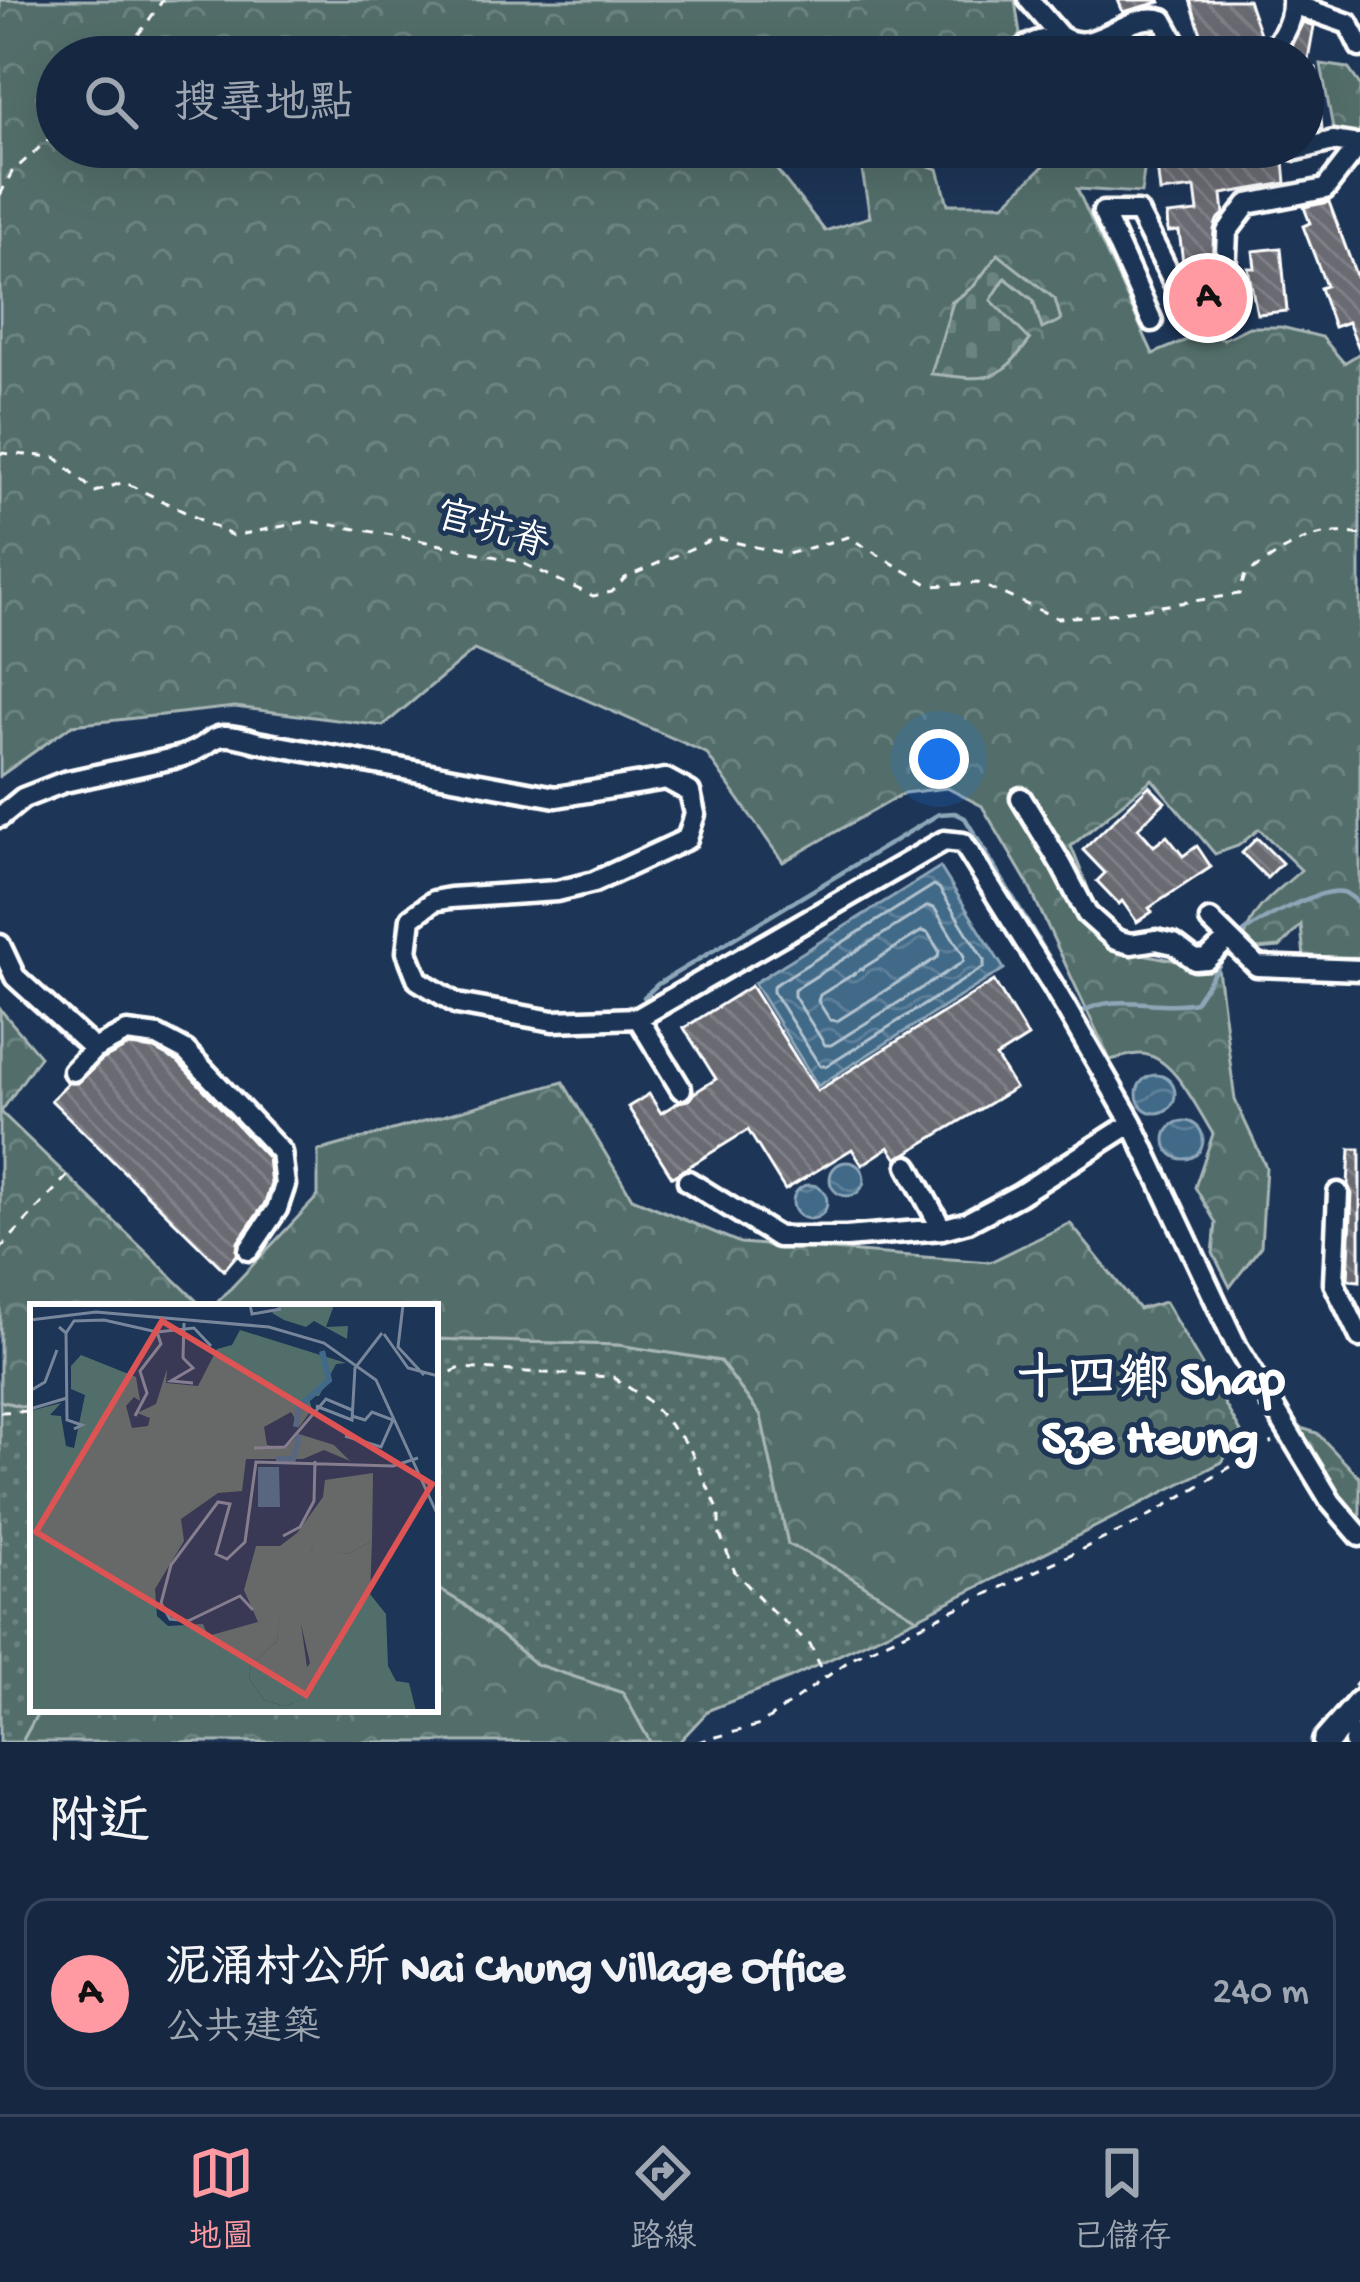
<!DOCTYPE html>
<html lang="zh-TW">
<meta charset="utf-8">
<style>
body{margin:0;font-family:"Gochi Hand","LXGW WenKai TC",sans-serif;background:#23344c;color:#f1f3f6}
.you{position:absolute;left:939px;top:759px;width:42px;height:42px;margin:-30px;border:9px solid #fff;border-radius:50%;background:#1a73e8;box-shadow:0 0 0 18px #1a73e833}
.badge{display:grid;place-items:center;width:78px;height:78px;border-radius:50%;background:#ff9aa2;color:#111;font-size:39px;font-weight:700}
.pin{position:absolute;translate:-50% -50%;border:6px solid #fff;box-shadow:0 3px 12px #0006}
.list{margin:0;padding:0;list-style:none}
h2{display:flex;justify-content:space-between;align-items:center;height:156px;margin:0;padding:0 48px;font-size:51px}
h2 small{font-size:39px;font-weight:400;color:#9ea6b1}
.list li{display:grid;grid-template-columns:78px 1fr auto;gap:36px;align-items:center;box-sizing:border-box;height:192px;margin:0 24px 24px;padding:0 24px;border:3px solid #35445a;border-radius:24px}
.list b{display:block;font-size:45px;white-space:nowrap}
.list p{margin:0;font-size:39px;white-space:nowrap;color:#9ea6b1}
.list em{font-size:39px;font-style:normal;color:#9ea6b1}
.icon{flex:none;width:66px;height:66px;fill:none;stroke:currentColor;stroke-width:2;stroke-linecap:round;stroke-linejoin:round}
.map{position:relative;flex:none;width:1360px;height:1742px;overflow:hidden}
.search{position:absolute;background:#162841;box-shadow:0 12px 48px #0002;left:36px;right:36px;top:36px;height:132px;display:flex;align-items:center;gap:30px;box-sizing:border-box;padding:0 42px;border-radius:66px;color:#9ea6b1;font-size:45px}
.sheet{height:372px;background:#162841}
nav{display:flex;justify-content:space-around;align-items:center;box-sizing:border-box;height:168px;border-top:3px solid #35445a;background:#162841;font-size:33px;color:#9ea6b1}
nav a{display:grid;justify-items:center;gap:6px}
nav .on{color:#ff9aa2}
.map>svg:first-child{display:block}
.grass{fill:url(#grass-dots);stroke:#a8b6b5;stroke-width:3}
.forest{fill:url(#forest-crowns);stroke:#a8b6b5;stroke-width:3;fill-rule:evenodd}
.cemetery{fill:url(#cemetery-stones);stroke:#a8b6b5;stroke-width:3}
.water{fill:url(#water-waves);stroke:#8da6b8;stroke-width:3}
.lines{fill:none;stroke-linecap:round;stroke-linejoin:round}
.shore{stroke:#b3c3cf;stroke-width:3}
.stream{stroke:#8da6b8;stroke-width:4.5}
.building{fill:url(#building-back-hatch);stroke:#fff;stroke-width:3}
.minor-casing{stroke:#fff;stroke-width:27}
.major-casing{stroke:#fff;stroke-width:33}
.path{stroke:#fff;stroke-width:3;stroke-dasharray:9 9;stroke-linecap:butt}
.minor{stroke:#1d3557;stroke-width:18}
.major{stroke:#1d3557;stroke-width:24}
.labels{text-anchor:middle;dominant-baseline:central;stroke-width:10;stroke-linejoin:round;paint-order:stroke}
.street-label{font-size:39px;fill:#fff;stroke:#1d3557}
.district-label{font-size:51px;font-weight:bold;fill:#fff;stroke:#1d3557}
.inset-river{fill:none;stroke:#416a88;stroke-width:6}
.inset-road{fill:none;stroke:#77869a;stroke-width:3}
.view{fill:#de5353;fill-opacity:0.15;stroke:#de5353;stroke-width:6}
.inset-edge{fill:none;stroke:#fff;stroke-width:6}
</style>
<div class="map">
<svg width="1360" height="1742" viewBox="0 0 1360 1742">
<defs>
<pattern id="grass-dots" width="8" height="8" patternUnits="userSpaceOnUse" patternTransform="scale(3)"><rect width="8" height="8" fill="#526e6b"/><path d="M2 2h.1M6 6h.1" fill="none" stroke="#6c8481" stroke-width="1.8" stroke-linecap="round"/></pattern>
<pattern id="forest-crowns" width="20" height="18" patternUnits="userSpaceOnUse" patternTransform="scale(3)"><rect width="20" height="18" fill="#526e6b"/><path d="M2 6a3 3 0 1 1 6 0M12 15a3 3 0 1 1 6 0" fill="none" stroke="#6c8481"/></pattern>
<pattern id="cemetery-stones" width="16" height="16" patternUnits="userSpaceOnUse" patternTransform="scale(3)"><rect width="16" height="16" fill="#526e6b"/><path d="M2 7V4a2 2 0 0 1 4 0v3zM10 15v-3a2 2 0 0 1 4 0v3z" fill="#6c8481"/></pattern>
<pattern id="water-waves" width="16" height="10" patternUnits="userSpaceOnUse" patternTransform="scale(3)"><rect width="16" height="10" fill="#416a88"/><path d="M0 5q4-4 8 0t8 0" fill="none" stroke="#5e809a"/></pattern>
<pattern id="building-back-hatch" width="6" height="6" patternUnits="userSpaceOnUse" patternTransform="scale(3)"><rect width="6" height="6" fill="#6a6a73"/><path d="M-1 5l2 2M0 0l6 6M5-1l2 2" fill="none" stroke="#808088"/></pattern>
</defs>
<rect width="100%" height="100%" fill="#1d3557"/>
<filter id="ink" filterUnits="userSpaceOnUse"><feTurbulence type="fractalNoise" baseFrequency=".00833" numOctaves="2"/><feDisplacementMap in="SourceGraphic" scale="24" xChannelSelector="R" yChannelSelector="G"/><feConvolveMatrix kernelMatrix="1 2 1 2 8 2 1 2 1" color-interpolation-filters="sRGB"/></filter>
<g filter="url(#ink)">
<path class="grass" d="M435,1339L619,1345L720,1361L761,1416L788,1544L838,1569L917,1618L790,1678L709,1710L679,1742H650L623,1693L535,1664L462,1603L435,1587Z
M0,1401L33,1409V1709H40L22,1742H0Z"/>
<path class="forest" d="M0,0H1015L1020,34L1005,57H57V147H791L769,160L825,231L870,217L858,147H873L938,169L948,204H1004L1054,156H1146L1141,193L1077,189L1153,354L1201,334L1224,339L1249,327H1281L1322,337L1344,363L1360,353V957L1304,958L1301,925L1280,947L1257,949L1245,937C1253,905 1279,891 1301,870L1259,829L1238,846L1215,854L1152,779L1071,846L1112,948L1218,969L1235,1100L1266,1167L1261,1246L1230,1287L1213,1253L1216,1223L1195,1187L1213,1134C1197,1109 1173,1054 1140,1054C1131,1054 1119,1058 1110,1060L1028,884L982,806L947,788L904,793L783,862L706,753L474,650L383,726L235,707L72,725L0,776ZM998,255L1061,320L1042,328L1033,300L1006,277L990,300L952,302L974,286Z
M1321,64L1348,68L1360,85V160L1334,134Z
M0,1009L40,1056L1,1112L203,1307H33V1409L0,1401Z
M563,1082L632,1198L740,1243L990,1262L1070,1223L1139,1309L1165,1302L1241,1432L1222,1462L917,1618L838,1569L788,1544L761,1416L720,1361L619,1345L435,1339V1307H213L318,1196V1151Z
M1298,1427L1317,1433L1360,1478V1531L1298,1443Z
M435,1587L462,1603L535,1664L623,1693L650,1742H22L40,1709H435Z"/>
<path class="cemetery" d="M998,254L1055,299L1061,320L1042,329L1033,300L1005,278L991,300L1030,340C994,387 987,379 931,374L953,302L974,286Z"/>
<path class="water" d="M940,867L1004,969L818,1086L754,983Z
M1137 1094a19 19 0 1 1 38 0a19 19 0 1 1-38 0Z
M1165 1140a19 19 0 1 1 38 0a19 19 0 1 1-38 0Z
M830 1179a17 17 0 1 1 34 0a17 17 0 1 1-34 0Z
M793 1202a17 17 0 1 1 34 0a17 17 0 1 1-34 0Z"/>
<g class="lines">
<path class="shore" d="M934,885L939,888L984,960V967L827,1066H820L773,992V986Z
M928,906L935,909L964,956L963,962L831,1045H825L794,996V990Z
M922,931L928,933L939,951L938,957L837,1021L830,1020L818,1001L820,995Z"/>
<path class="stream" d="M1114,149L1282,156
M1240,936C1255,921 1322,887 1343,892C1348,893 1356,901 1360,904
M644,997L658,984L939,814L955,813L965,818L1082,1012C1115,992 1159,1010 1195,1002L1229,950"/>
</g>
<path class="building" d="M1118,0H1159L1160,2L1123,12Z
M1190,0H1248L1261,36L1244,42L1240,36L1204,43Z
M1303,22L1314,26L1308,59L1290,56L1292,44Z
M1155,33L1158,57H1133L1131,38Z
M1316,68L1322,129L1303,131V69Z
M1250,154L1251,162L1277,159L1284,161L1286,183L1222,194L1224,214L1217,220L1214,230L1212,264L1200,266V261L1183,262L1179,231L1168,232L1167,215L1198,212L1195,188L1160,192L1157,165Z
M1329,202L1360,286V351L1348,322L1334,327L1320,288L1326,286L1303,226L1310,223L1304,207Z
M1281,248L1287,311L1257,314L1248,268H1255L1253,251Z
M1216,291L1217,307L1200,309L1199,293Z
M1149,786L1165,802L1138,828L1154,846L1167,836L1183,856L1197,846L1211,867L1149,908L1152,912L1137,922L1122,901L1119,904L1097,881L1105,873L1083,850Z
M1257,838L1282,863L1267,878L1242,853Z
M994,981L1028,1037L996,1057L1015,1088L897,1159L889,1147L862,1165L852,1149L785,1190L748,1130L672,1177L628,1107L649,1094L661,1113L679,1102L689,1100L694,1093L716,1079L684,1028L751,986L817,1091Z
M129,1046L154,1049L178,1062L268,1158L271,1184L265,1203L238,1242L237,1255L224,1270L51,1100L68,1083H78L102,1060Z
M1350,1149H1360V1281L1348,1280L1352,1194L1348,1185Z"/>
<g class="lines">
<defs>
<path id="minor" d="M1029,0L1060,36
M1293,4L1349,24L1360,47
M1014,57C1027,42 1041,40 1060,36C1095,60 1127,9 1163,20L1179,49L1192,57
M1204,57L1233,52L1243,57
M1258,57C1279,50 1293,21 1292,0
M1282,147L1297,150L1333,141L1358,145
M1152,321L1103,212H1138L1174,283L1225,276L1227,232L1248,204L1325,189L1360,144
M1021,798L1062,866L1087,914L1116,940L1131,944L1156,940L1174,944L1195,960L1207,959L1228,939
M0,817L23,798L64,782L179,757C220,745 205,726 257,742L556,797L666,779L690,792L695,814L687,839L594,882L557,891L450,898L434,901L411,918L407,952L418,980L457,1004L553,1021L638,1018L944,841L963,843L1053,986L1132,1123L1237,1347L1331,1502L1360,1536
M1210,920L1257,966L1360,970
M0,945L15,977L94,1049L127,1032L158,1036L186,1051L281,1152L285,1185L277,1209L249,1250
M638,1018L681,1089
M73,1071L94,1049
M908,1166L942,1229
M688,1181L778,1237H846L942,1229L968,1222L1019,1195L1132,1123
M1338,1193L1334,1283L1360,1337"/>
<path id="major" d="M1326,1742L1360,1703
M1357,1742L1360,1738"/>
</defs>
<use href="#minor" class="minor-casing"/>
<use href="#major" class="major-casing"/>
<path class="path" d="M110,57C140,39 143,27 163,0
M0,195L12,172L57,132
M0,453L55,457L95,492L124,482L233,536L309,521L404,537L520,562L593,596L612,592L625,578L715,538L788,554L848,537L931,586L978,583L1057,618L1103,615L1239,594L1245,575C1284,550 1311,525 1360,535
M0,1249L71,1172
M435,1379L461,1368L613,1377L646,1399L688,1445L719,1511V1532L735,1572L776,1615L810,1644L825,1676
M0,1412L33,1411
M1354,1686L1360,1678
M698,1742L760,1725L854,1657L1137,1523L1272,1442"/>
<use href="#minor" class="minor"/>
<use href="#major" class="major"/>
</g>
</g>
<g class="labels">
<g class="street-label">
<text transform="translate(492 533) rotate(16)">官坑脊</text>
</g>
<g class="district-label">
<text x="1150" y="1384">十四鄉 Shap<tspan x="1150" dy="59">Sze Heung</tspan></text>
</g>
</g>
<g transform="translate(30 1304)">
<rect width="408" height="408" fill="#1d3557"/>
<path d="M342,237L340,290L271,320L281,392L255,402L234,396L219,375L221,361L247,337L253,286L272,258L284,243L318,250Z" fill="#526e6b"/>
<path d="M250,1H304L296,23L318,22L317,35L284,17L276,23L254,16L242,9ZM210,26L316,59L306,60L289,92H278L282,105L270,122L261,108L234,123L237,141L256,144L269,130L304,141L320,157L294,146L273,155H216L212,187L188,189L151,215L154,237L125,285L127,312L138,322L173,320L178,332L228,318L214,286L226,242H250L267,229L293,193L295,176L343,169L342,237L318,250L283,244L254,286L247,337L221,361L219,375L234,396L255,402L280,392L270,374L280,359L271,320L326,289L340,290L356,310L358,362L366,377L379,379L386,407H0V107L31,99L20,111L31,112L36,142L44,144L55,91L41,85V62L51,51L106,73L110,97L104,93L96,102L102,124L118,122L120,114L107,109L126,100L137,65L136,79L168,82L187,45L202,41Z" fill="#526e6b"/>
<path d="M228,163H249L250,203H228Z" fill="#416a88"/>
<path class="inset-river" d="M266,123L269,103L299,76L292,47M246,155H263L270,131"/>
<path class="inset-road" d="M220,1L222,10L251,5M373,1L368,43L394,71M0,16L66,8L239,23L294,39L346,76L408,212M154,19L153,54L163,64L141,77L163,79M29,23L36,29L44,17L74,16L127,28L164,24L181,42M36,28L37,116L52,121L44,125M354,30L378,64L408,72M0,87L15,78L27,46M286,102L322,116L325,64L352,29M0,105L37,94M105,112L117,89L110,67L131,40L127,28M315,132L351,143L363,116L342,108L335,116L322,112M224,144L255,143L296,95L322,106M253,232L270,223L284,197L285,157M223,306L210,292L158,317L140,315L131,299L141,261L188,198L200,200L186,250L197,255L215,238L226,158L363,162L388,154"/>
<path class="view" d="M132,17L402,180L276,391L6,228Z"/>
<rect width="408" height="408" class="inset-edge"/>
</g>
</svg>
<div class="you"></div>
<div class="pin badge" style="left:1208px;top:298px">A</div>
<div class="search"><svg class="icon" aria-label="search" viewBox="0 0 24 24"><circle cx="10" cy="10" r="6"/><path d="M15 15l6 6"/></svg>搜尋地點</div>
</div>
<section class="sheet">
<h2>附近<small></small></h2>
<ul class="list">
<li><span class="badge">A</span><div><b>泥涌村公所 Nai Chung Village Office</b><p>公共建築</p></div><em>240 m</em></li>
</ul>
</section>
<nav>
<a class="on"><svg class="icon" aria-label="map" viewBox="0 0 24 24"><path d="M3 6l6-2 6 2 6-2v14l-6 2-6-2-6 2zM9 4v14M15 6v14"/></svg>地圖</a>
<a><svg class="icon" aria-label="directions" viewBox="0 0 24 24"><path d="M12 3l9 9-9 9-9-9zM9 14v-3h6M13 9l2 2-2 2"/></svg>路線</a>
<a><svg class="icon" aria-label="saved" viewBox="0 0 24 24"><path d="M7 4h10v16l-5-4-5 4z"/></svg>已儲存</a>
</nav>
